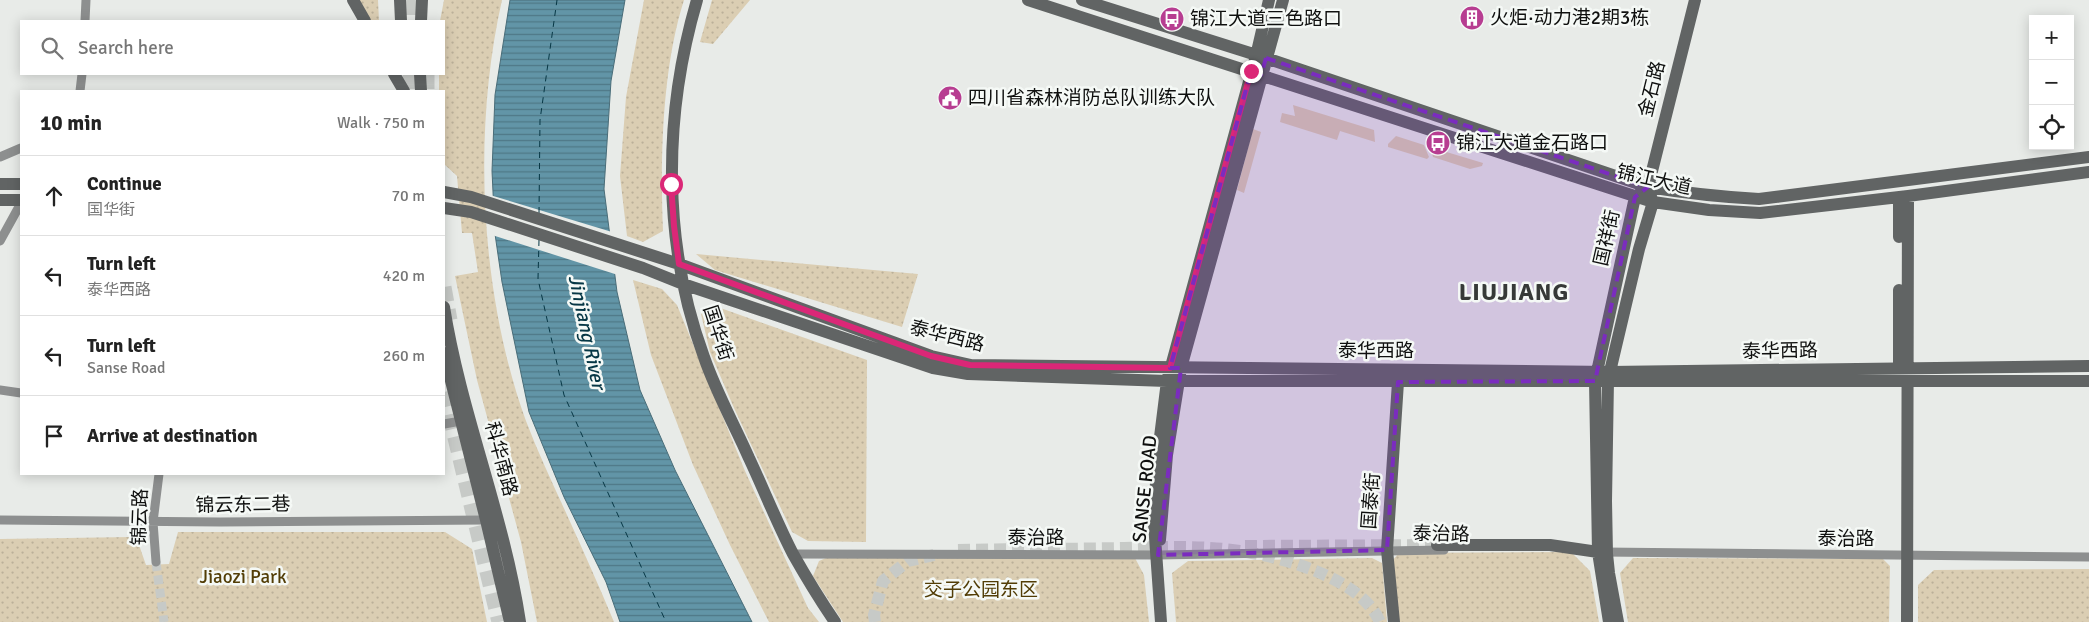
<!DOCTYPE html>
<meta charset="utf-8">
<style>
body{margin:0;font-family:Signika,"Noto Sans SC",sans-serif;background:#f2f2f2;color:#222}
.controls{position:absolute;right:15px;top:15px;display:grid;overflow:hidden;border-radius:0px;box-shadow:0 2px 12px #0003}
.controls button{width:45px;height:45px;display:grid;place-items:center;padding:0;border:0;border-bottom:1px solid #e0e0e0;background:#fff;color:#222;font:25px sans-serif}
.stop{position:absolute;width:15px;height:15px;margin:-11px;border:4px solid #db2777;border-radius:50%;background:#fff}
.stop.end{background:#db2777;border-color:#fff;box-shadow:0 1px 5px #0008}
.list{margin:0;padding:0;list-style:none}
h2{display:flex;justify-content:space-between;align-items:center;height:65px;margin:0;padding:0 20px;font-size:21px}
h2 small{font-size:16px;font-weight:400;color:#767676}
.list li{display:grid;grid-template-columns:32px 1fr auto;gap:15px;align-items:center;box-sizing:border-box;height:80px;padding:0 20px;border-top:1px solid #e0e0e0}
.list b{display:block;font-size:19px;white-space:nowrap}
.list p{margin:0;font-size:16px;white-space:nowrap;color:#767676}
.list em{font-size:16px;font-style:normal;color:#767676}
.icon{flex:none;width:28px;height:28px;fill:none;stroke:currentColor;stroke-width:2;stroke-linecap:round;stroke-linejoin:round}
.map{position:relative;flex:none;width:2089px;height:622px;overflow:hidden}
.search{position:absolute;background:#fff;box-shadow:0 2px 12px #0003;left:20px;top:20px;width:425px;height:55px;display:flex;align-items:center;gap:12px;box-sizing:border-box;padding:0 18px;border-radius:0px;color:#767676;font-size:19px}
.panel{position:absolute;background:#fff;box-shadow:0 2px 12px #0003;left:20px;top:90px;width:425px;height:385px;border-radius:0px}
.map>svg:first-child{display:block}
.green{fill:#dbceb3}
.park{fill:url(#park-dots)}
.water{fill:url(#water-rules);stroke:#496d79}
.pier{fill:#e8ebe8}
.lines{fill:none;stroke-linecap:round;stroke-linejoin:round}
.ferry{stroke:#063745;stroke-width:1;stroke-dasharray:6 5;stroke-linecap:butt}
.street-tunnel{stroke:#c7cac7;stroke-width:9;stroke-dasharray:9 4.5;stroke-linecap:butt}
.secondary-tunnel{stroke:#c7cac7;stroke-width:12;stroke-dasharray:12 6;stroke-linecap:butt}
.highway-tunnel{stroke:#c7cac7;stroke-width:15;stroke-dasharray:15 8;stroke-linecap:butt}
.street{stroke:#8d8f8f;stroke-width:9}
.secondary{stroke:#616464;stroke-width:12}
.route{stroke:#db2777;stroke-width:6}
.marked{fill:#7b2cbf;fill-opacity:0.2;stroke:#7b2cbf;stroke-width:4;stroke-dasharray:10 6;stroke-linejoin:round}
.labels{text-anchor:middle;dominant-baseline:central;stroke-width:5;stroke-linejoin:round;paint-order:stroke}
.poi-label{font-size:19px;fill:#0f100f;stroke:#f5f9f6;text-anchor:start}
.street-label{font-size:19px;fill:#0f100f;stroke:#f5f9f6}
.park-label{font-size:19px;fill:#523d06;stroke:#f5f9f6}
.water-label{font-size:20px;font-style:italic;fill:#063745;stroke:#f5f9f6}
.district-label{font-size:24px;font-weight:bold;letter-spacing:1px;fill:#363937;stroke:#f5f9f6}
</style>
<div class="map">
<svg width="2089" height="622" viewBox="0 0 2089 622">
<defs>
<pattern id="park-dots" width="8" height="8" patternUnits="userSpaceOnUse" patternTransform="scale(1.25)"><rect width="8" height="8" fill="#dbceb3"/><path d="M2 2h.1M6 6h.1" fill="none" stroke="#bbb099" stroke-width="1.8" stroke-linecap="round"/></pattern>
<pattern id="water-rules" width="6" height="5" patternUnits="userSpaceOnUse" patternTransform="scale(1.25)"><rect width="6" height="5" fill="#6295a7"/><path d="M0 2.5h6" fill="none" stroke="#4f7886"/></pattern>
</defs>
<rect width="100%" height="100%" fill="#e8ebe8"/>
<path class="green" d="M1293,105L1374,130L1375,142L1340,131L1337,140L1280,122L1282,113L1295,116Z
M1253,129L1261,132L1244,193L1237,190Z
M1396,136L1424,145L1429,157L1427,159L1388,147V144Z
M1430,147L1483,163L1482,166L1470,169L1433,157Z"/>
<path class="park" d="M357,0H378L379,21H369Z
M444,0H502C472,132 480,294 526,421C538,453 553,484 567,515C583,550 599,586 614,622H537L521,542L477,380L455,276L478,272L472,233H462L457,176L444,164V91H439V74H444V21H440Z
M644,0H684C662,69 660,159 663,231L643,242L627,236L620,176L626,97Z
M712,0H750L713,44L700,42Z
M696,254L918,274L902,327L715,270Z
M633,280L662,289L677,305L745,471L808,608L819,622H769L730,545L693,465L651,355Z
M712,305L867,360L866,542L808,541L792,532L734,408L710,352L701,314Z
M178,532H445L472,549L487,622H0V539L132,537L139,545L146,565L169,564Z
M1571,552L1590,571L1599,622H1396L1392,561L1399,553Z
M826,558H1135L1144,575L1149,622H843L813,576L819,561Z
M1372,558L1382,563L1387,622H1176L1172,573L1188,561Z
M1633,558L1883,559L1890,566L1889,622H1628L1620,573Z
M2089,569V622H1918V585L1934,570Z"/>
<path class="water" d="M510,0H625L611,81L604,189L617,292L640,390L675,470L752,622H620L606,582L564,497L529,412L502,282L495,234L492,171L495,95Z"/>
<path class="pier" d="M490,195L612,232L618,275L492,235Z"/>
<g class="lines">
<path class="ferry" d="M539,213L540,120L557,0
M539,240L538,279L564,395L666,622"/>
<path class="street-tunnel" d="M156,562L164,622"/>
<path class="secondary-tunnel" d="M1245,546L1437,545
M958,550C1013,549 1067,549 1122,548C1164,547 1206,545 1247,552C1289,559 1362,580 1380,622
M875,622L874,615L883,581L908,561L934,555"/>
<path class="highway-tunnel" d="M410,0V21
M410,74V91
M427,74V91
M444,287L450,320
M444,392L499,622"/>
<path class="street" d="M85,21L86,0
M80,91L82,74
M0,157L21,148
M0,241L21,203
M0,390L21,393
M444,424L461,421
M0,520L220,522L486,520
M1602,552L2089,557
M793,554L1158,555L1444,550
M156,562L153,522L159,474"/>
<path class="secondary" d="M353,0L365,21
M400,0L401,21
M697,0C663,116 662,243 704,357C716,392 734,424 749,458C764,490 777,523 793,554C806,577 820,600 835,622
M1028,0L1653,202L1709,210L1760,213L1908,196L2089,172
M1082,0L1266,58L1648,187C1685,193 1722,197 1759,199L2089,157
M421,21L422,0
M394,74L404,91
M420,74L421,91
M0,184H21
M1648,187L1695,0
M444,192L471,197L679,264L931,356L971,365L1610,372L2089,366
M0,200H21
M444,208L471,212L643,268L683,284L933,368L968,374L1167,381H2089
M1899,237V197
M444,307C461,414 504,515 520,622
M444,353L486,520L510,622
M1899,375V290
M1160,540L1167,455L1181,368L1283,0
M1437,545H1550L1598,552
M1161,622L1154,523L1157,461L1167,381L1256,56L1269,0
M1394,622L1387,550L1398,382
M1609,622L1598,552L1595,381L1635,197L1642,192
M1618,622L1609,573L1607,554L1606,501L1608,380L1639,249L1653,202L1650,194
M1907,622L1908,196"/>
</g>
<g class="lines">
<path class="route" d="M671,184L674,226L679,264L931,356L970,365L1170,368L1251,71"/>
</g>
<path class="marked" d="M1266,58L1648,187L1635,197L1595,381L1398,382L1387,550L1158,555L1181,368H1170L1251,71L1261,75Z"/>
<defs>
<symbol id="building-disc" viewBox="-11 -11 22 22"><circle r="9.5" fill="#b73d91" stroke="#f5f9f6"/><path d="M-4-6H4V6H1V3H-1V6H-4ZM-2.5-4.3h1.7v1.8h-1.7ZM.8-4.3h1.7v1.8H.8ZM-2.5-1h1.7V.8h-1.7ZM.8-1h1.7V.8H.8Z" fill="#fff"/></symbol>
<symbol id="bus-disc" viewBox="-11 -11 22 22"><circle r="9.5" fill="#b73d91" stroke="#f5f9f6"/><path d="M-5-6H5V4H4V6H2V4H-2V6H-4V4H-5ZM-3.5-4V0h7V-4ZM-3.5 1.2v1.5H-2V1.2ZM2 1.2v1.5H3.5V1.2Z" fill="#fff"/></symbol>
<symbol id="civic-disc" viewBox="-11 -11 22 22"><circle r="9.5" fill="#b73d91" stroke="#f5f9f6"/><path d="M-.6-6.5H3V-4.5H.6V-3L4-1V1h2V6H-6V1h2V-1L-.6-3ZM-1.2 2.5V6h2.4V2.5Z" fill="#fff"/></symbol>
</defs>
<g fill-rule="evenodd">
<use href="#building-disc" x="1458" y="4" width="28" height="28"/>
<use href="#bus-disc" x="1158" y="5" width="28" height="28"/>
<use href="#civic-disc" x="936" y="84" width="28" height="28"/>
<use href="#bus-disc" x="1424" y="129" width="28" height="28"/>
</g>
<g class="labels">
<g class="poi-label">
<text x="1490" y="18">火炬·动力港2期3栋</text>
<text x="1190" y="19">锦江大道三色路口</text>
<text x="968" y="98">四川省森林消防总队训练大队</text>
<text x="1456" y="143">锦江大道金石路口</text>
</g>
<g class="street-label">
<text transform="translate(1652 89) rotate(-76)">金石路</text>
<text transform="translate(1654 180) rotate(13)">锦江大道</text>
<text transform="translate(1607 238) rotate(-77)">国祥街</text>
<text transform="translate(718 333) rotate(72)">国华街</text>
<text transform="translate(947 336) rotate(14)">泰华西路</text>
<text x="1376" y="351">泰华西路</text>
<text transform="translate(1780 351) rotate(-1)">泰华西路</text>
<text transform="translate(501 459) rotate(75)">科华南路</text>
<text transform="translate(1145 489) rotate(-84)">SANSE ROAD</text>
<text transform="translate(1371 501) rotate(-86)">国泰街</text>
<text transform="translate(243 505) rotate(-1)">锦云东二巷</text>
<text transform="translate(140 517) rotate(-88)">锦云路</text>
<text transform="translate(1441 534) rotate(1)">泰治路</text>
<text x="1036" y="538">泰治路</text>
<text x="1846" y="539">泰治路</text>
</g>
<g class="park-label">
<text x="243" y="577">Jiaozi Park</text>
<text x="981" y="590">交子公园东区</text>
</g>
<g class="water-label">
<text transform="translate(587 332) rotate(78)">Jinjiang River</text>
</g>
<g class="district-label">
<text x="1514" y="292">LIUJIANG</text>
</g>
</g>
</svg>
<div class="controls">
<button>+</button>
<button>−</button>
<button><svg class="icon" aria-label="locate" viewBox="0 0 24 24"><circle cx="12" cy="12" r="6"/><path d="M12 2v4M12 18v4M2 12h4M18 12h4"/></svg></button>
</div>
<div class="stop" style="left:671px;top:184px"></div>
<div class="stop end" style="left:1251px;top:71px"></div>
<div class="search"><svg class="icon" aria-label="search" viewBox="0 0 24 24"><circle cx="10" cy="10" r="6"/><path d="M15 15l6 6"/></svg>Search here</div>
<section class="panel">
<h2>10 min<small>Walk · 750 m</small></h2>
<ul class="list">
<li><svg class="icon" aria-label="ahead" viewBox="0 0 24 24"><path d="M12 20V5M6 11l6-6 6 6"/></svg><div><b>Continue</b><p>国华街</p></div><em>70 m</em></li>
<li><svg class="icon" aria-label="left" viewBox="0 0 24 24"><path d="M17 20v-9H6M10 6l-5 5 5 5"/></svg><div><b>Turn left</b><p>泰华西路</p></div><em>420 m</em></li>
<li><svg class="icon" aria-label="left" viewBox="0 0 24 24"><path d="M17 20v-9H6M10 6l-5 5 5 5"/></svg><div><b>Turn left</b><p>Sanse Road</p></div><em>260 m</em></li>
<li><svg class="icon" aria-label="arrive" viewBox="0 0 24 24"><path d="M6 21V4h12l-3 4 3 4H6"/></svg><div><b>Arrive at destination</b></div></li>
</ul>
</section>
</div>
